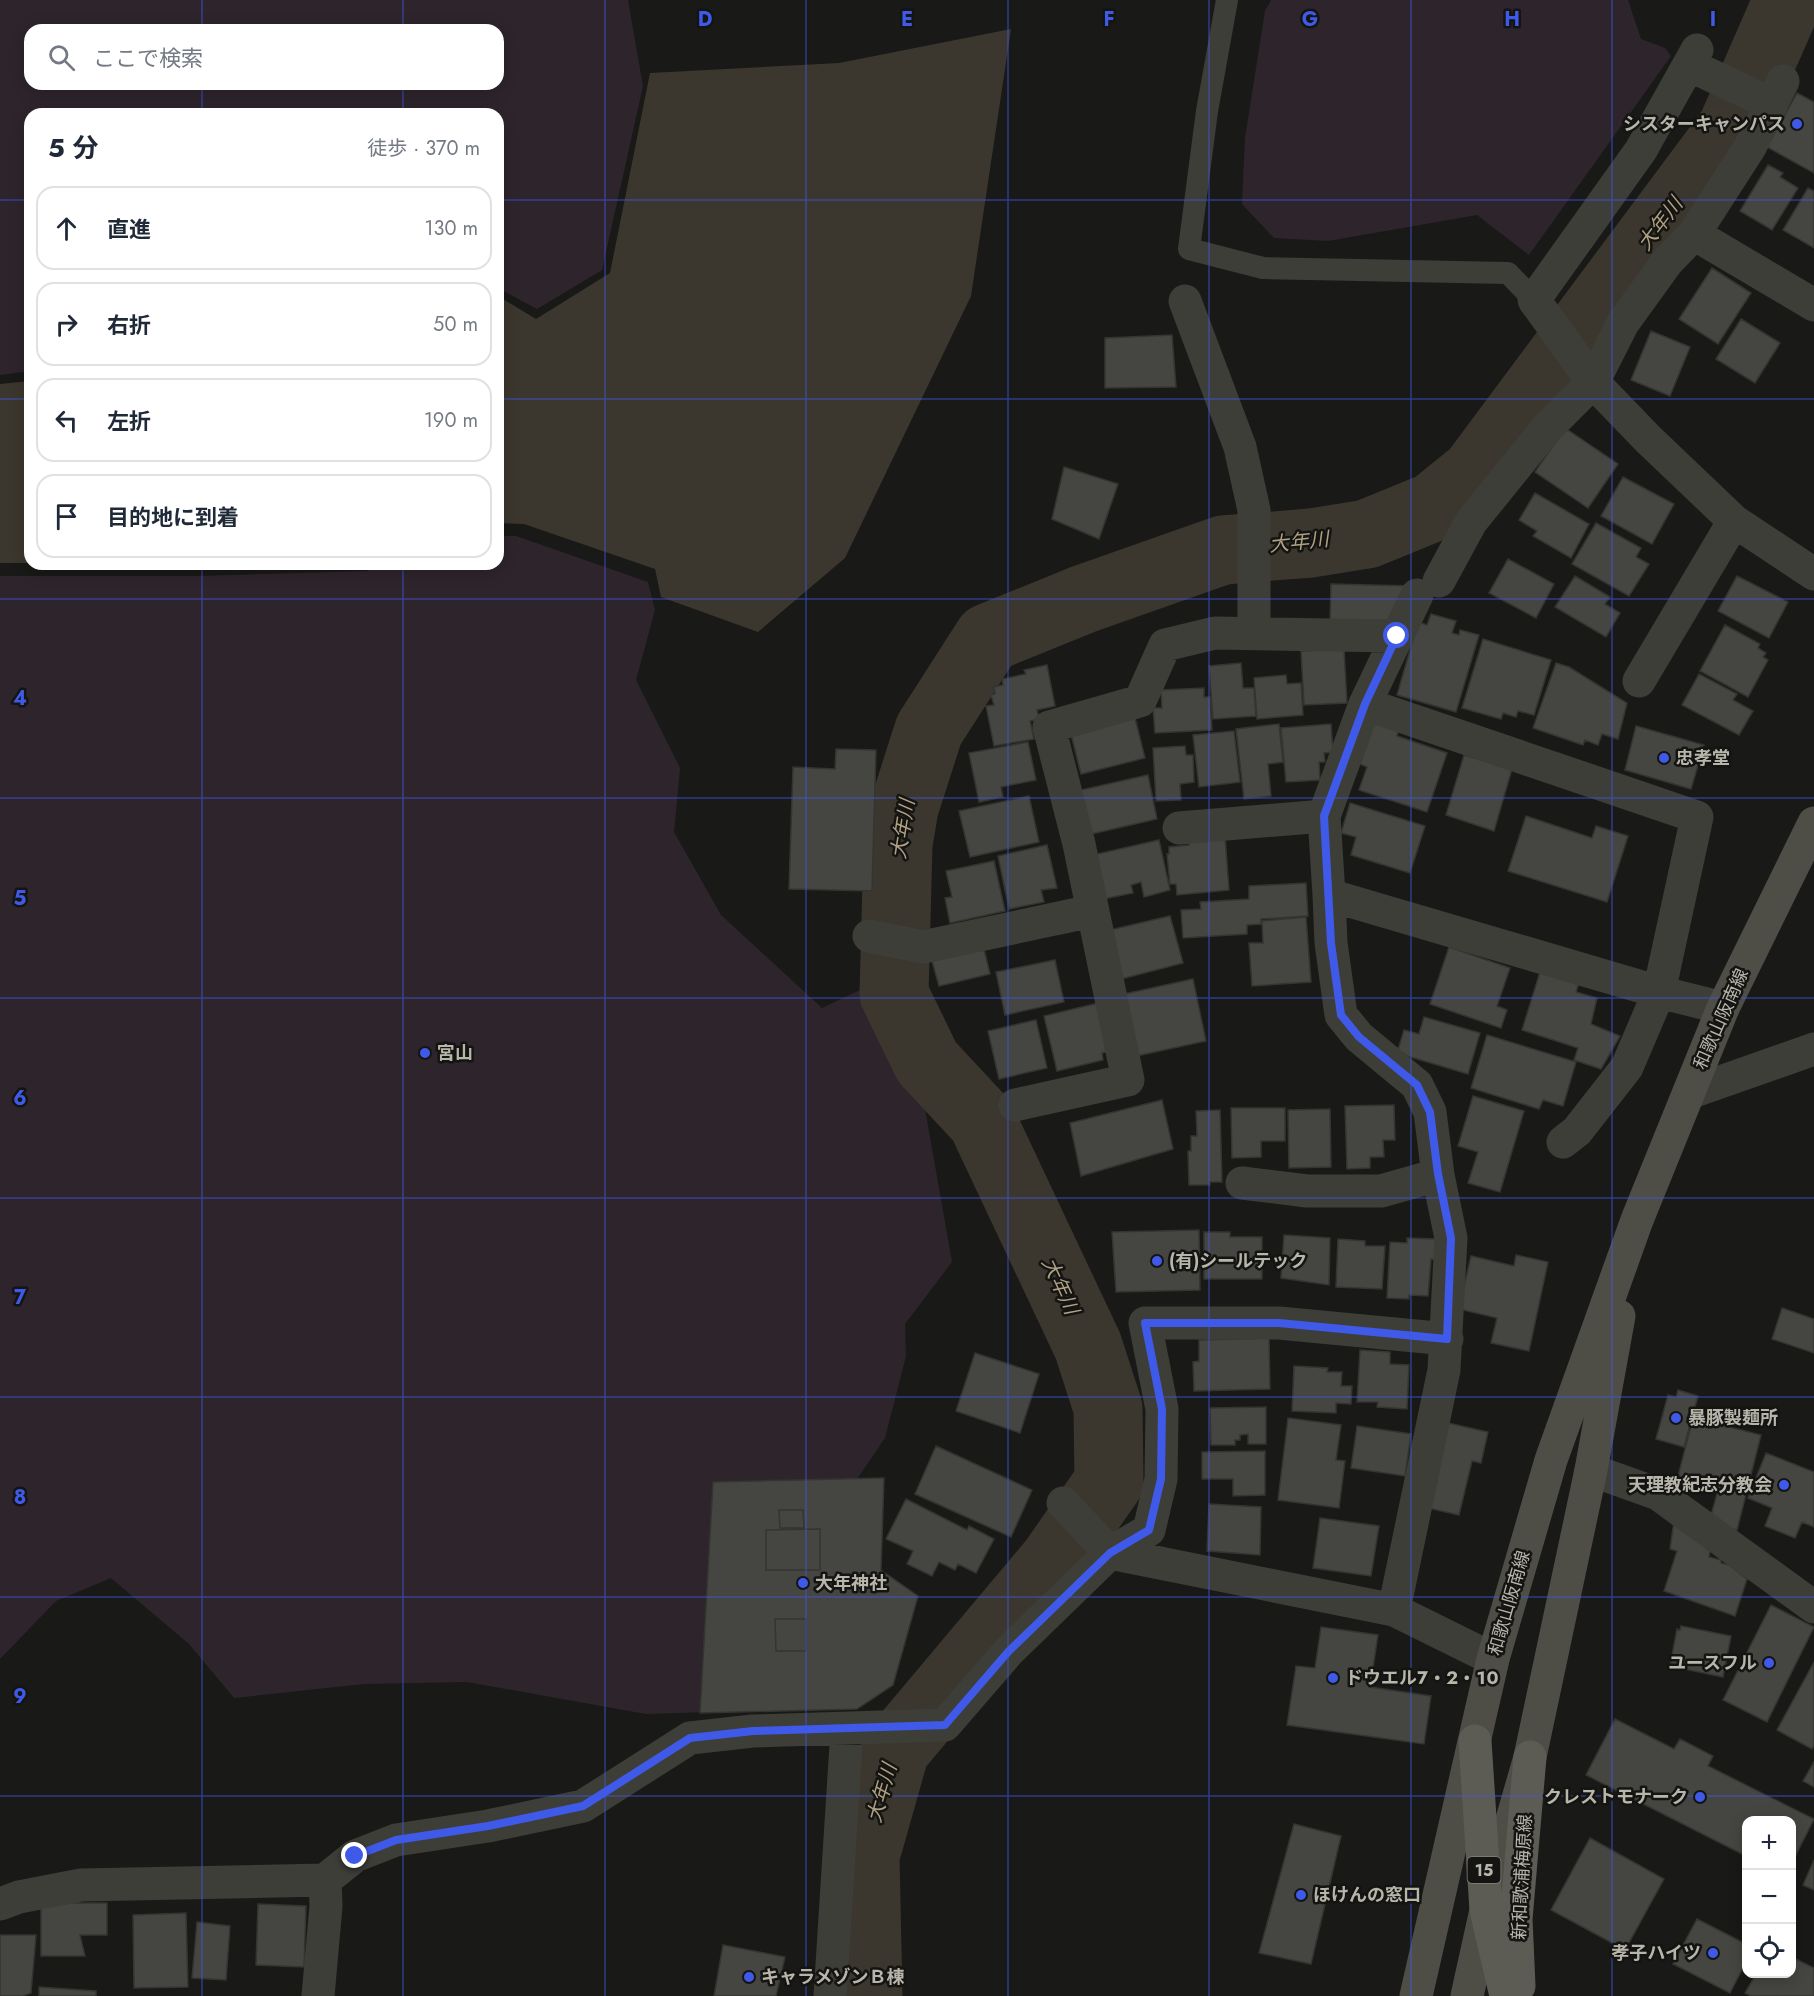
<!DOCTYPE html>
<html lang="ja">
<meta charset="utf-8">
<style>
body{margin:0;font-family:Jost,"Noto Sans JP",sans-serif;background:#f6f6f7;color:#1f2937}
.controls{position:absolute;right:18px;bottom:18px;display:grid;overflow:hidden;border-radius:12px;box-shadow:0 3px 15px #0003}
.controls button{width:54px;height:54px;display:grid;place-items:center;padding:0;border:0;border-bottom:2px solid #e0e1e3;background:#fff;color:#1f2937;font:30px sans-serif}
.stop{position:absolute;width:18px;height:18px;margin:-14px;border:4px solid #3f5ae8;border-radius:50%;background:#fff}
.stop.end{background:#3f5ae8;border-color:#fff;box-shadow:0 2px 6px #0008}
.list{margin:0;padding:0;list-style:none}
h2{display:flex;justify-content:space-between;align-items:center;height:78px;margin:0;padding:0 24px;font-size:26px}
h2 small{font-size:20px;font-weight:400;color:#747a83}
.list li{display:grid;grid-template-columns:39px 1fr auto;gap:18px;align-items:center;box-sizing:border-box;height:84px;margin:0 12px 12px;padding:0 12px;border:2px solid #e0e1e3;border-radius:18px}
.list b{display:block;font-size:22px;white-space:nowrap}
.list em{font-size:20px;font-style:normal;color:#747a83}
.icon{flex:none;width:33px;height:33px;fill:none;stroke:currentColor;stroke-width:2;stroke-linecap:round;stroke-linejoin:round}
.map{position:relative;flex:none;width:1814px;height:1996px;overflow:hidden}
.search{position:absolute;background:#fff;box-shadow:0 3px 15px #0003;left:24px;top:24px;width:480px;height:66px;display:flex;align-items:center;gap:15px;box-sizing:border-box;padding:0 21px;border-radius:18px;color:#747a83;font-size:22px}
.panel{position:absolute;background:#fff;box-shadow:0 3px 15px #0003;left:24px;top:108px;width:480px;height:462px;border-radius:18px}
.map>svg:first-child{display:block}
.green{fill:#2e252c;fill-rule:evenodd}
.water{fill:#3c372e}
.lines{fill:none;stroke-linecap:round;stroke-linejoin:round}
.river{stroke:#3c372e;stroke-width:69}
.building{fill:#454641;stroke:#343531;stroke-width:1.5}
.lane{stroke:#3e3e38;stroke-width:22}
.street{stroke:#3e3e38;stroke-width:33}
.secondary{stroke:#4e4d46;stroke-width:33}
.primary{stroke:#5d5c54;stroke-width:33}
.route{stroke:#3f5ae8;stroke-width:8}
.grid{fill:none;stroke:#3f5ae8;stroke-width:1.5;stroke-opacity:0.55}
.poi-dot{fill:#3f5ae8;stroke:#141412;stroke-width:2}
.labels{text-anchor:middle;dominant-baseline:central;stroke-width:5;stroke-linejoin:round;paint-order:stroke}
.shield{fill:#141412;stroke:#87857c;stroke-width:1.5}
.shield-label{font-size:16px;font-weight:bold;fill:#b8b6aa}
.poi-label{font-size:18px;font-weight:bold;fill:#b8b6aa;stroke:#141412;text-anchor:start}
.street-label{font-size:18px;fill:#b8b6aa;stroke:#141412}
.water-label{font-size:20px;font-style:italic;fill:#b1a183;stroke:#141412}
.grid-label{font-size:20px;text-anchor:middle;font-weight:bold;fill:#3f5ae8;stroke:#141412;stroke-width:5;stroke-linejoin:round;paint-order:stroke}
</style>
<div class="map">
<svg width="1814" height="1996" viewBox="0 0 1814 1996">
<rect width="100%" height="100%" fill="#191917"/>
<path class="green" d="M0,0H628L643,86L602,270L537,309L498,288V114H30V371L0,375ZM30,30H498V84H30Z
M1271,0H1628L1641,39L1665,48L1671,56L1529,255L1477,215L1328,241L1274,238L1242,204L1245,138L1265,11Z
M498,536H516L648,582L655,610L636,680L680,768L674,832L721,915L822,1008L862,989L924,1103L952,1262L905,1324L906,1356L885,1438L851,1488L710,1712L646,1714L467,1682L364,1684L234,1698L189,1644L111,1578L56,1601L0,1659V576H197L368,571L377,564H498Z"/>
<path class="water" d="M1011,29L971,296L845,558L758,632L661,597L655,569L524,524L498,523V296L536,319L610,273L650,73L839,63Z
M30,381V563H0V384Z"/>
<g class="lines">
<path class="river" d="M868,1996L865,1856L895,1750L1053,1562L1109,1482L1108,1408L1088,1346L982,1121L927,1062L894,994L898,844L904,808L929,730L988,638L1084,599L1223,550L1311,543L1367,534L1433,507L1475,473L1732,128L1788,0"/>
</g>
<path class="building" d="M1797,93L1814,102V173L1767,147Z
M1768,165L1783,173L1780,177L1798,188L1772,230L1740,211Z
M1808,188L1814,191V248L1783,230Z
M1712,268L1751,293L1718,344L1679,319Z
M1741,319L1780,343L1755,383L1716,359Z
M1651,331L1690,347L1670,396L1631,380Z
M1172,335L1176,387L1105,388V338Z
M1565,428L1618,464L1588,508L1535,472Z
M1064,467L1118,484L1099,539L1052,519Z
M1623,477L1674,504L1652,544L1601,516Z
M1535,493L1589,524L1571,558L1533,536L1537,531L1519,520Z
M1596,523L1641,548L1636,557L1649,564L1629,596L1572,564Z
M1508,559L1554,584L1536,618L1489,593Z
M1575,576L1610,597L1605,604L1620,613L1606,637L1555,607Z
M1737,576L1788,602L1769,638L1718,611Z
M1331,584L1411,586L1394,625L1330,623Z
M1431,614L1456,621L1452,633L1459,635L1460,630L1479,635L1456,712L1397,695L1418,622L1427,625Z
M1725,625L1760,644L1758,648L1766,653L1763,657L1768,660L1748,697L1700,671Z
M1483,639L1551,660L1534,715L1518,711L1516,717L1503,713L1501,719L1462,708Z
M1344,649L1347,703L1304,705L1301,651Z
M1241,663L1243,688H1254L1256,716L1213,719L1209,666Z
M1556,663L1569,667L1627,703L1618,739L1602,734L1598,745L1585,740L1583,745L1533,728Z
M1047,665L1055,706L1037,710L1039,719L1030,721L1034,739L994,746L986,706L994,705L991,695L995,694L994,687L1003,685L1002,679L1026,674L1024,670Z
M1699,674L1737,694L1733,700L1753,711L1739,735L1682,705Z
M1286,675L1287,684L1301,683L1303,715L1257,719L1254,678Z
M1204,688V697H1210L1212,730L1155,733L1153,708H1162L1161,690Z
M1135,718L1145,758L1081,774L1071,734Z
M1375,720L1399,728L1397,736L1447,753L1427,812L1359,790L1367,767L1360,764Z
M1279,724L1283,762L1268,764L1271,796L1244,799L1236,729Z
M1331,724L1333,752L1324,753L1325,762H1319L1320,780L1286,782L1281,728Z
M1636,726L1704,745L1691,789L1625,770Z
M1234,731L1240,782L1199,787L1193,735Z
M1028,742L1036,780L1001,787L1003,797L979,802L969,753Z
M1185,746L1186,755H1193L1194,782L1180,784L1181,800L1156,801L1153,748Z
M836,749L876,750L872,891L789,889L793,767L835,769Z
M1464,755L1512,769L1494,831L1446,815Z
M1148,775L1157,819L1091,834L1081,790Z
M1029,796L1039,842L970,857L959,811Z
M1350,803L1425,826L1410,873L1351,855L1356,837L1341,833Z
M1526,816L1592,838L1596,826L1628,836L1607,902L1508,871Z
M1225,836L1229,890L1177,895L1176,884H1170L1167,854H1169V847L1189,845L1188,840Z
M1159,840L1170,890L1144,897L1141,882L1131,885L1133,893L1103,899L1093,855Z
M1047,845L1057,888L1041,890L1044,902L1009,909L998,856Z
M994,861L1005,911L950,923L945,898L952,897L946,871Z
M1306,883L1308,916L1261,919V924L1247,925V934L1183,938L1181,910L1201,909L1200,902L1249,899V886Z
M1170,916L1183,963L1121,979L1110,930Z
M1306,917L1311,982L1252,986L1249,943H1263L1262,921Z
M1449,947L1510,968L1497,1006L1507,1010L1501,1028L1430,1004Z
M984,949L990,974L939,986L932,961Z
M1055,960L1064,1002L1005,1015L996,972Z
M1540,972L1579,983L1576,992L1597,998L1591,1024L1620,1036L1601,1069L1574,1060L1578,1048L1522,1030Z
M1193,979L1206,1041L1136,1056L1124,994Z
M1103,1002L1114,1050L1102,1053L1103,1060L1057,1071L1044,1016Z
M1424,1017L1480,1033L1468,1074L1397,1053L1404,1030L1419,1034Z
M1036,1020L1047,1068L999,1079L988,1031Z
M1487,1035L1576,1062L1563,1106L1543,1100L1539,1109L1471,1088Z
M1473,1096L1524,1111L1500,1192L1468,1183L1478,1152L1458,1146Z
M1162,1100L1173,1149L1081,1176L1070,1123Z
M1394,1105L1395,1140H1383L1384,1157H1370V1168L1347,1169L1345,1106Z
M1231,1108H1285V1141H1261V1157L1232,1158Z
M1330,1109L1331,1167L1289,1168L1288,1110Z
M1220,1110L1222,1182H1210V1185H1189L1188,1151H1191V1136H1197L1196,1111Z
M1199,1230L1200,1290L1116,1292L1112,1232Z
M1204,1232H1230V1237H1262V1279H1204Z
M1284,1235L1330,1238L1329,1285L1281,1278Z
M1407,1238L1436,1239L1435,1260L1431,1259L1428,1296L1409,1295V1299L1387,1298L1390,1242L1407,1243Z
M1338,1239L1365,1241V1246H1385L1382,1289L1336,1287Z
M1516,1255L1548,1262L1529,1351L1491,1343L1497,1318L1459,1309L1471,1256L1514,1266Z
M1782,1308L1814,1319V1353L1772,1339Z
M1269,1338L1270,1389L1194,1391L1193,1362L1199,1361V1340Z
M1360,1350L1390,1352V1364L1409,1365L1407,1409L1377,1407L1378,1402H1357Z
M975,1353L1039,1374L1020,1433L956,1411Z
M1294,1366L1328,1368L1327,1372H1342L1341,1386H1352L1351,1404L1336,1403V1413L1292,1411Z
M1678,1390L1698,1396L1684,1447L1656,1439L1668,1395L1676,1397Z
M1266,1407V1444H1248V1434L1240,1435V1440H1235V1445H1211L1210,1408Z
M1288,1418L1341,1425L1336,1460L1345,1461L1339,1508L1278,1500Z
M1693,1418L1761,1435L1737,1530L1709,1523L1718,1490L1677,1480Z
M1448,1423L1488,1432L1481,1463L1472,1461L1459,1515L1428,1508Z
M1357,1426L1411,1434L1405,1476L1351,1468Z
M936,1446L1032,1490L1011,1537L915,1494Z
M1265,1451V1495L1233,1496V1479H1202V1452Z
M1766,1453L1814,1472V1527L1802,1522L1795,1538L1765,1526L1772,1508L1748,1498Z
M884,1478L881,1570L918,1596L893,1685L857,1709L700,1713L713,1482Z
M906,1499L967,1530L969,1526L994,1539L976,1573L958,1564L955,1570L939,1562L932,1576L907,1564L913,1551L886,1539Z
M1209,1504L1261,1507L1260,1555L1207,1551Z
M779,1510H803L804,1528H780Z
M1320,1518L1379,1526L1371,1576L1313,1568Z
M1674,1521L1710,1550L1709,1557L1721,1560V1563L1729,1565L1747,1579L1735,1616L1664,1591L1677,1551L1670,1549Z
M820,1529V1570H766V1530Z
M1771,1605L1814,1627L1767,1722L1723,1700Z
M775,1619H806V1651H776Z
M1681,1626L1731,1636L1723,1677L1670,1666L1677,1629L1680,1630Z
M1321,1627L1378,1635L1370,1687L1431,1696L1424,1744L1287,1725L1296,1666L1315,1668Z
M1814,1662V1745L1812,1749L1777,1730Z
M1615,1719L1674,1749L1680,1739L1713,1756L1708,1766L1814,1819L1792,1863V1820H1746V1856L1586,1775Z
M1814,1762V1787L1803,1781Z
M1294,1824L1341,1836L1311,1964L1259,1953Z
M1590,1838L1664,1879L1625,1950L1551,1910Z
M1814,1860V1890L1803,1885Z
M41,1903H107V1935H80L85,1956H41Z
M258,1904L306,1906L304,1967L256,1965Z
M186,1913L188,1987L134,1988L133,1915Z
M1697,1919L1746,1944V1962L1730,1993L1673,1964Z
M197,1922L230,1926L226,1980L192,1978Z
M0,1935H36L31,1993L23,1996H0Z
M723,1945L785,1957L776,1996H714Z
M1792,1957L1814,1968V1996H1751L1745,1993L1756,1974H1792Z
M39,1987L96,1991V1996H39Z"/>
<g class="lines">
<path class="lane" d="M1227,0L1207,111L1189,249L1263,268L1508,273L1534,300"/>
<path class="street" d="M1697,50L1641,150L1534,300L1593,382L1648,439L1734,521L1814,574
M1689,65L1772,104
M1694,234L1814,305
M1185,301L1240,447L1254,510V633
M1439,581L1471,522L1547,428L1593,382L1623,323L1667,262L1694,234L1750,147L1783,81
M1417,595L1365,704L1324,816L1329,895L1659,992L1723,1008
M1639,681L1734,521
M1365,704L1697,817L1659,992L1627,1067L1577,1131L1563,1142
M1179,828L1324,816
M1329,895L1331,943L1341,1015L1359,1037L1417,1085L1430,1112L1438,1175L1451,1238L1444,1370L1394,1610
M869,936L923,947L1092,911
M1689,1093L1814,1049
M1015,1105L1128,1080L1079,844L1049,727L1140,701L1165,645L1215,633L1397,636
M1242,1183L1307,1191H1381L1438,1175
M1591,1470L1658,1494L1814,1607
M1063,1503L1110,1553L1149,1530L1161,1479L1162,1409L1145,1323H1279L1447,1339
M0,1904L19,1897L81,1885L325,1880L355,1856L396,1840L488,1826L583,1806L690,1738L753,1731L945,1725L1008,1652L1110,1553L1394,1610L1493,1659
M318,1996L326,1906L325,1880
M830,1996L847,1729"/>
<path class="secondary" d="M1416,1996L1493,1659L1551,1460L1637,1220L1723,1008L1814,823
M1467,1996L1486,1910L1530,1757L1591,1470L1619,1316"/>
<path class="primary" d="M1475,1741L1486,1910L1506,1996
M1519,1986L1516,1919L1530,1757"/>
</g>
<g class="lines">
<path class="route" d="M355,1856L396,1840L488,1826L583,1806L690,1738L753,1731L945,1725L1008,1652L1110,1553L1149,1530L1161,1479L1162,1409L1145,1323H1279L1447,1339L1451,1238L1438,1174L1430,1112L1417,1085L1359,1037L1341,1015L1331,943L1324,816L1365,704L1397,636"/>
</g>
<path class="grid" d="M202,0V30M403,0V30M605,0V1996M806,0V1996M1008,0V1996M1209,0V1996M1411,0V1996M1612,0V1996M202,84V114M403,84V114M0,200H30M498,200H1814M0,399H30M498,399H1814M202,564V1996M403,564V1996M0,599H1814M0,798H1814M0,998H1814M0,1198H1814M0,1397H1814M0,1597H1814M0,1796H1814"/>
<g class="poi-dot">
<circle cx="1797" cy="124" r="6"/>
<circle cx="1664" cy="758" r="6"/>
<circle cx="425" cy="1053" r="6"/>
<circle cx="1157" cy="1261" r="6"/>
<circle cx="1676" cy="1418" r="6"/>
<circle cx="1784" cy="1485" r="6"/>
<circle cx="803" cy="1583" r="6"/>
<circle cx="1769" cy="1663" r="6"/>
<circle cx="1333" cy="1678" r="6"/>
<circle cx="1700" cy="1797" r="6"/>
<circle cx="1301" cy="1895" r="6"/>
<circle cx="1713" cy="1953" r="6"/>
<circle cx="749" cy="1977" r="6"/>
</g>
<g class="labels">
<rect class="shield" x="1467.5" y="1857" width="33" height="26" rx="4.5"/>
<g class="shield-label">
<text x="1484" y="1870">15</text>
</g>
<g class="poi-label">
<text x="1785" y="124" text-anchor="end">シスターキャンパス</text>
<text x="1676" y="758">忠孝堂</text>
<text x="437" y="1053">宮山</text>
<text x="1169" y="1261">(有)シールテック</text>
<text x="1688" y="1418">暴豚製麺所</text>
<text x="1772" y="1485" text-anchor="end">天理教紀志分教会</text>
<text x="815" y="1583">大年神社</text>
<text x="1757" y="1663" text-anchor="end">ユースフル</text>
<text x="1345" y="1678">ドウエル７・２・１０</text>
<text x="1688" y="1797" text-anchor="end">クレストモナーク</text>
<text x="1313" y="1895">ほけんの窓口</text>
<text x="1701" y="1953" text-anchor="end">孝子ハイツ</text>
<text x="761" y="1977">キャラメゾンＢ棟</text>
</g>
<g class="street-label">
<text transform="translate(1721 1019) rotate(-66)">和歌山阪南線</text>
<text transform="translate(1509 1603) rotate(-74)">和歌山阪南線</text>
<text transform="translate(1522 1877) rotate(-87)">新和歌浦梅原線</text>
</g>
<g class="water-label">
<text transform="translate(1660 224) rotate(-53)">大年川</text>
<text transform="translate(1299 542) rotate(-6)">大年川</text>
<text transform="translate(903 829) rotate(-81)">大年川</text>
<text transform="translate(1060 1286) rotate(65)">大年川</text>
<text transform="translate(882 1793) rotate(-74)">大年川</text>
</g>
</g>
<g class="grid-label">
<text x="705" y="26">D</text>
<text x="907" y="26">E</text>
<text x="1109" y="26">F</text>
<text x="1310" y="26">G</text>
<text x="1512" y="26">H</text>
<text x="1713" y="26">I</text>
<text x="20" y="705">4</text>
<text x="20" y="905">5</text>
<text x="20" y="1105">6</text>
<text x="20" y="1304">7</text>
<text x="20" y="1504">8</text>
<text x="20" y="1703">9</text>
</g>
</svg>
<div class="controls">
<button>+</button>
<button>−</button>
<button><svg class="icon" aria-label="locate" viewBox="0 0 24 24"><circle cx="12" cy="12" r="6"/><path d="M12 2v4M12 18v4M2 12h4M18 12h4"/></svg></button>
</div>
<div class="stop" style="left:1397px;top:636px"></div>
<div class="stop end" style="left:355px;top:1856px"></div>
<div class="search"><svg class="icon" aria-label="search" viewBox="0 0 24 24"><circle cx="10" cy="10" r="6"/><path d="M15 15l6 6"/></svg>ここで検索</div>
<section class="panel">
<h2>5 分<small>徒歩 · 370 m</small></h2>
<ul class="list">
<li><svg class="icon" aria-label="ahead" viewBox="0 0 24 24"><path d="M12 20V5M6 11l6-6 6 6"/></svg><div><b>直進</b></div><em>130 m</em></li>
<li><svg class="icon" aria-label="right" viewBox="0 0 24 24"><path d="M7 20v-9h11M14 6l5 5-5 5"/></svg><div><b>右折</b></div><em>50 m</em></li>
<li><svg class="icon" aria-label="left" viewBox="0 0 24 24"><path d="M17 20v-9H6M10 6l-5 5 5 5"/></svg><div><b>左折</b></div><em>190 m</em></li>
<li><svg class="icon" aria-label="arrive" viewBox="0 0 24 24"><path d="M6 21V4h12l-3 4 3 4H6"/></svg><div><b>目的地に到着</b></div></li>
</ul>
</section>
</div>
